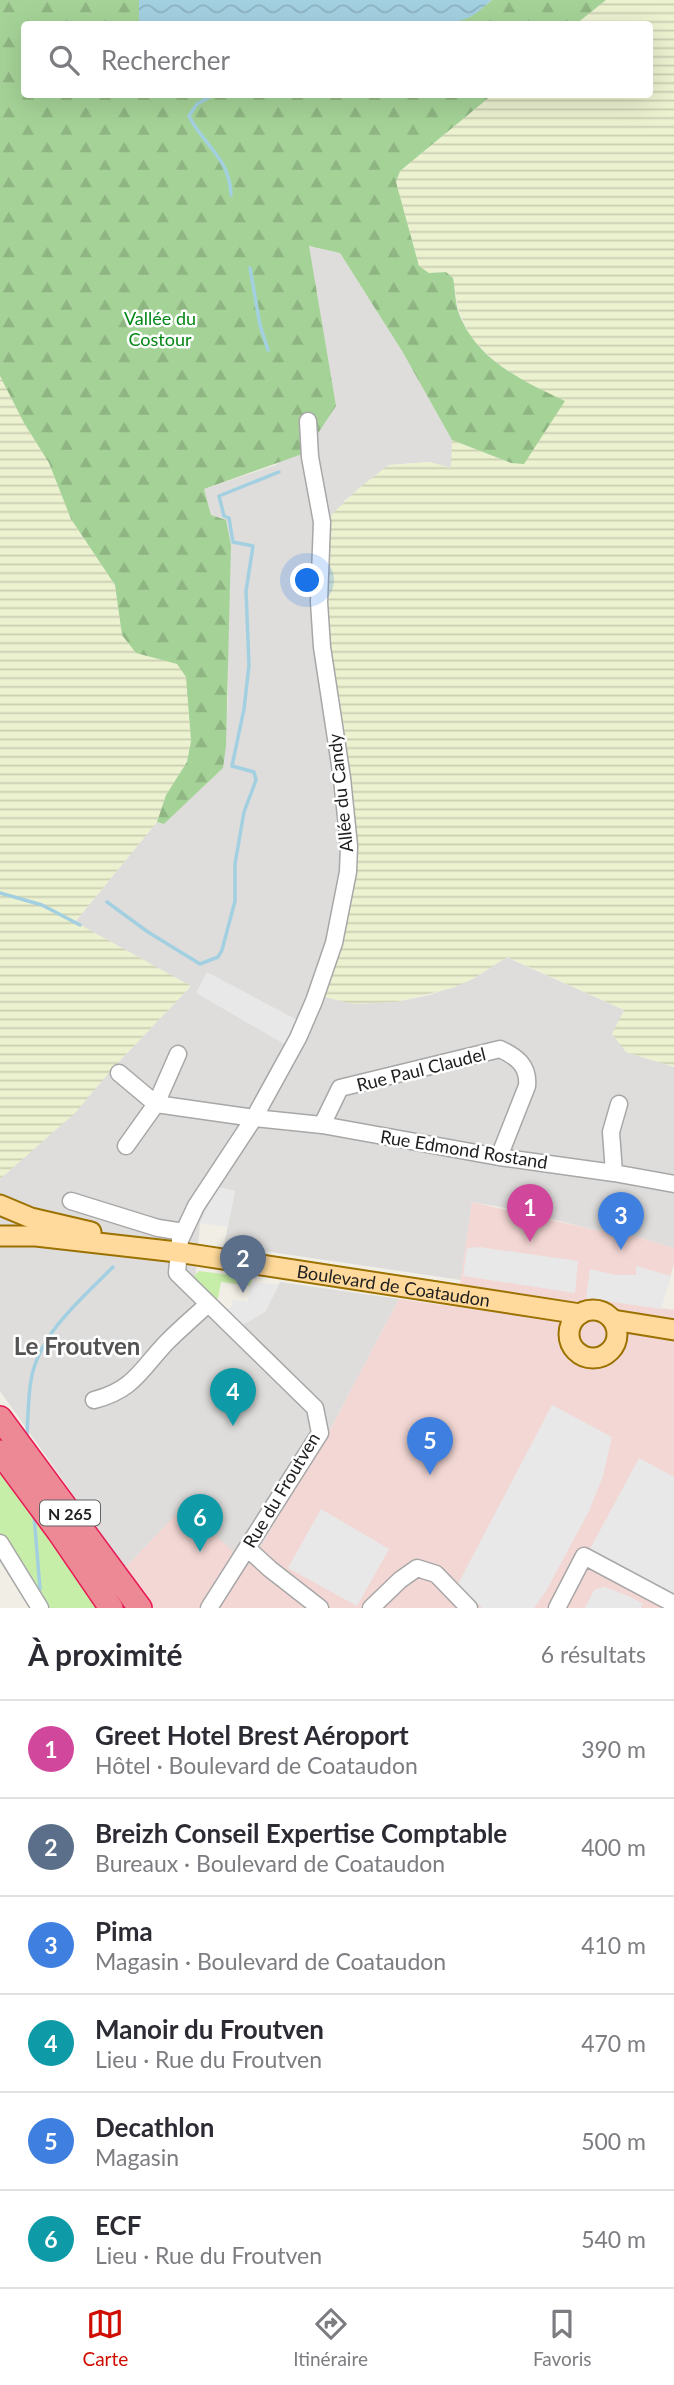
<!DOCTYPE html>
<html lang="fr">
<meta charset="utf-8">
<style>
body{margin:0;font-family:Lato,sans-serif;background:#f7f7f7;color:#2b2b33}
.you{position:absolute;left:308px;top:581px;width:24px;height:24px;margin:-18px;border:5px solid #fff;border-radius:50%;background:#1a73e8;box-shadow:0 0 0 10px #1a73e833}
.badge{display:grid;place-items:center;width:46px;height:46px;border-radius:50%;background:#cf0c00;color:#fff;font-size:23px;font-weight:700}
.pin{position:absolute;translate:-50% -58px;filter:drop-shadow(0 2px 4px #0008)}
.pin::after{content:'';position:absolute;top:37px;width:24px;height:21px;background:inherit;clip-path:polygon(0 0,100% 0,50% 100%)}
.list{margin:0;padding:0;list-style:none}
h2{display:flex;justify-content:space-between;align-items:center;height:91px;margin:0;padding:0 28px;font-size:30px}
h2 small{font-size:23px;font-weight:400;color:#7c7c81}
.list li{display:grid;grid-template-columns:46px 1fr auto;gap:21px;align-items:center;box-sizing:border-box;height:98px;padding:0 28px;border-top:2px solid #e1e1e2}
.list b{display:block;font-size:26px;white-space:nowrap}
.list p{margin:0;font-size:23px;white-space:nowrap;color:#7c7c81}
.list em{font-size:23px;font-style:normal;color:#7c7c81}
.icon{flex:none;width:38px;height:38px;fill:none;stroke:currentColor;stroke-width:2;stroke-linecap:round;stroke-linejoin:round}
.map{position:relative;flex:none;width:674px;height:1608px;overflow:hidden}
.search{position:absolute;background:#fff;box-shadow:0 7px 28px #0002;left:21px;right:21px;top:21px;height:77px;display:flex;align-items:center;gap:18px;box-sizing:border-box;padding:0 24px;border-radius:7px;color:#7c7c81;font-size:26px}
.sheet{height:679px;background:#fff}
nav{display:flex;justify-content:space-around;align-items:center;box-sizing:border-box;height:98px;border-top:2px solid #e1e1e2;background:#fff;font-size:19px;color:#7c7c81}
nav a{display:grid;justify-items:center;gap:4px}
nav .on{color:#cf0c00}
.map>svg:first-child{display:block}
.residential{fill:#dedddc}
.commercial{fill:#f3d7d4}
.farmland{fill:url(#farmland-rules)}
.grass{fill:#c6eea8}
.forest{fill:url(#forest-firs)}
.parking{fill:#e8e8e8}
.water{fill:url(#water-waves)}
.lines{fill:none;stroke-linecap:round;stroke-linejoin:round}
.stream{stroke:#a3d0e1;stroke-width:3.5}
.minor-casing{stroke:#a7a7a7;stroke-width:19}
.major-casing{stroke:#9b7100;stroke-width:23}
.highway-casing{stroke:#e71a55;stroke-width:26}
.minor{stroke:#fff;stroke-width:16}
.major{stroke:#ffda9c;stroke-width:19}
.highway{stroke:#ed8895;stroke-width:23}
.labels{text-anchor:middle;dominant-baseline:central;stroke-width:5;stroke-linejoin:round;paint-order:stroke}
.shield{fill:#fff;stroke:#636363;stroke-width:2}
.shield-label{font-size:16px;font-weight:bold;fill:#202020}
.park-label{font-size:18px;fill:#048716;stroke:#fff}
.street-label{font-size:18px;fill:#202020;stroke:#fff}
.district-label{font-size:24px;font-weight:bold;fill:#535353;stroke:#fff}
</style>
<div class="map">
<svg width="674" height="1608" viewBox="0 0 674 1608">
<defs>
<pattern id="farmland-rules" width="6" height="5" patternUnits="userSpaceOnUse" patternTransform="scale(1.75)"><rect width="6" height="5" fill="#ecf1d0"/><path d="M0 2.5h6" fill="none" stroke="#caceb2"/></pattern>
<pattern id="forest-firs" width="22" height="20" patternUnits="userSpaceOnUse" patternTransform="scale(1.75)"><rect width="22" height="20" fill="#a5d397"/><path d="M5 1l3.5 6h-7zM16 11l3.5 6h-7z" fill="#8eb582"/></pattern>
<pattern id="water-waves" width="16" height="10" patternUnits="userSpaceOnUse" patternTransform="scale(1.75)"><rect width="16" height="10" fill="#a3d0e1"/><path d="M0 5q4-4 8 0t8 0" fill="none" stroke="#8cb2c1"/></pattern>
</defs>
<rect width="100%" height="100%" fill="#f1eee5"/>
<path class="residential" d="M308,246L340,253L402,351L452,440V468L429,462L389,465L344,501L353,1004L396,1002L430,995L473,979L506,957L624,1010L626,1052L674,1067V1248L604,1227L602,1231L595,1230L511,1209L472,1202L461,1280L224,1245L235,1191L218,1187L200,1223L195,1282L238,1327L265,1312L280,1282L399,1299L329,1432L249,1567L184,1507L125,1568L0,1391V1179L74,1113L113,1068L190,987L75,922L157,822L164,824L223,768L228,701V588L231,545L211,515L204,489L276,465L335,407Z"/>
<path class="commercial" d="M472,1202L595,1230L602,1231L604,1227L674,1248V1264L661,1308L674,1310V1608H154L125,1568L184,1506L249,1566L329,1432L399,1299L457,1307Z"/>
<path class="farmland" d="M606,0H674V1067L626,1052L612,1034L624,1010L507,957L473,979L452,988L396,1002L353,1004L325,997L323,992L348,910L327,643L326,531L332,514L359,488L389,465L429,462L451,468L452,440L511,463L527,383L499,365L471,338L458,309L453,278L446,272L429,273L419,267L396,182L400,171L492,95L650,94V24H576Z
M0,376L24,423L49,463L71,519L115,585L122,635L136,653L177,664L186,676L191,741L187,762L166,795L157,822L75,922L191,986L113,1068L75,1113L0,1179Z"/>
<path class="grass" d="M199,1271L253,1278L250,1286L221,1282L218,1298L213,1302L195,1282L194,1276Z
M0,1452L111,1608H39L0,1546Z"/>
<path class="forest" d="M0,0H139V24H24V94L492,95L400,171L396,182L419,266L429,273L446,272L453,278C455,288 455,301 458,311C475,359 522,381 565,401L524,464L511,463L452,440L402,351L340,253L309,246L336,406L305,453L204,489L211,515L226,520L231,545L226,746L223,768L164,824L157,822L166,795L187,762L191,741L186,677L177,664L136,653L122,635L115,585L71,519L49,463L24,423L0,376Z
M492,0H606L576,24H446L470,17Z"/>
<path class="parking" d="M207,972L299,1021L286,1045L196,993Z
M217,1187L235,1191L227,1227L200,1223Z
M479,1247L578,1261L575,1293L463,1276L467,1248Z
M636,1266L671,1276L661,1309L586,1298L590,1269L616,1275H636Z
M251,1282L279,1285L265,1312L244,1324L224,1313L232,1305V1300L248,1302Z
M552,1405L612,1437L603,1476L589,1511L546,1591L534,1608H482L458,1584Z
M639,1458L674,1477V1594L590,1549Z
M321,1509L389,1549L357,1606L288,1568Z
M605,1587L631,1597L643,1604L641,1608H585L594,1590Z"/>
<path class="water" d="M139,0H492C485,5 478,13 470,17C449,27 416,28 394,22L390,24H139Z"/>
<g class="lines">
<path class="stream" d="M215,94L197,104L189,116C204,146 230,158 231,195
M250,268L260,325L268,350
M0,893L42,905L80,925
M107,902L148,932L200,964L218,957L222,950L235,901V864L244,812L256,780L254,772L232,766L244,709L249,665L246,591L253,546L233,542L229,518L224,516L219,496L279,472
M27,1435C28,1417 28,1398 31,1380C39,1334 81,1299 113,1267
M34,1515L40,1589"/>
<defs>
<path id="minor" d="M119,1073L156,1104L254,1118L322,1125L499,1157L614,1173L674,1184
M322,1125L340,1088L500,1049C517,1057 529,1066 527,1086L499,1157
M126,1146L156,1104L178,1054
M614,1173L611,1132L619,1104
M71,1201L158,1228L184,1232
M94,1400C134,1390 141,1369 167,1342C180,1329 194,1317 208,1304
M0,1543L40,1608
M247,1548L270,1569L320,1608
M209,1608L320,1433L315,1408L177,1273L180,1240L196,1206L254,1118L298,1038L314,1001L334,943L348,872L349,846L342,778L322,647L319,602L322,522L310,457L308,421
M371,1608L400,1580L417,1568L436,1574L469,1608
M557,1608L584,1556L674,1604"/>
<g id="major">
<path d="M0,1205L31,1218L91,1232"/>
<path id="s1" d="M0,1236H36L177,1252L580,1314"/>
<circle cx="593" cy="1334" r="24"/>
<path d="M613,1320L674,1330"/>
</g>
<path id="highway" d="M0,1418L140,1608
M0,1452L59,1532L111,1608"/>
</defs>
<use href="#minor" class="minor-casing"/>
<use href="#major" class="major-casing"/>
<use href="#highway" class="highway-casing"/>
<use href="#minor" class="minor"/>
<use href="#major" class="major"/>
<use href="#highway" class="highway"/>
</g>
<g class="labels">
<rect class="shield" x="40" y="1500.5" width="60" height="25" rx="5"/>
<g class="shield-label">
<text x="70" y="1513">N 265</text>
</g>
<g class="park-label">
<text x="160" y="318">Vallée du<tspan x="160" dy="21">Costour</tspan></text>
</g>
<g class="street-label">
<text transform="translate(340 793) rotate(-96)">Allée du Candy</text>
<text transform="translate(421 1069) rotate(-14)">Rue Paul Claudel</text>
<text transform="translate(464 1149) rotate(9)">Rue Edmond Rostand</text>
<text stroke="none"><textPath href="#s1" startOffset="397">Boulevard de Coataudon</textPath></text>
<text transform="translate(281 1490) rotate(-59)">Rue du Froutven</text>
</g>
<g class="district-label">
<text x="77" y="1345">Le Froutven</text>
</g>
</g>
</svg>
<div class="you"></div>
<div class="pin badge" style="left:530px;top:1242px;background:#d1479c">1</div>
<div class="pin badge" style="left:243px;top:1293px;background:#5c6f8a">2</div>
<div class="pin badge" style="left:621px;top:1250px;background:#3f7fe0">3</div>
<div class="pin badge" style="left:233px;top:1426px;background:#0f9aa8">4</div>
<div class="pin badge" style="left:430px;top:1475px;background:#3f7fe0">5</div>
<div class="pin badge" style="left:200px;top:1552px;background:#0f9aa8">6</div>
<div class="search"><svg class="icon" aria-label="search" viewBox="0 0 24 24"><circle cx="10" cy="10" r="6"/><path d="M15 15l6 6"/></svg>Rechercher</div>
</div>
<section class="sheet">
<h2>À proximité<small>6 résultats</small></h2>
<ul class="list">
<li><span class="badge" style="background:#d1479c">1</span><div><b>Greet Hotel Brest Aéroport</b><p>Hôtel · Boulevard de Coataudon</p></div><em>390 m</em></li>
<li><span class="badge" style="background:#5c6f8a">2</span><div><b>Breizh Conseil Expertise Comptable</b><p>Bureaux · Boulevard de Coataudon</p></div><em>400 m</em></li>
<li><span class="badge" style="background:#3f7fe0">3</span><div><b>Pima</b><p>Magasin · Boulevard de Coataudon</p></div><em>410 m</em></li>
<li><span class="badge" style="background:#0f9aa8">4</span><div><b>Manoir du Froutven</b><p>Lieu · Rue du Froutven</p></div><em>470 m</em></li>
<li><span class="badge" style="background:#3f7fe0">5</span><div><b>Decathlon</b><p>Magasin</p></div><em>500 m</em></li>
<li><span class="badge" style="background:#0f9aa8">6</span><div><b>ECF</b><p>Lieu · Rue du Froutven</p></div><em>540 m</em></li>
</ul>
</section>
<nav>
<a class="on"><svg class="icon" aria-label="map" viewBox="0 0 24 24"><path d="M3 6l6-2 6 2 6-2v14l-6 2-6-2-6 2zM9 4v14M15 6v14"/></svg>Carte</a>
<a><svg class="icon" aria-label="directions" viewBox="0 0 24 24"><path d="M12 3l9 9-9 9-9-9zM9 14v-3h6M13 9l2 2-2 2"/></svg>Itinéraire</a>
<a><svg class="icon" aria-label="saved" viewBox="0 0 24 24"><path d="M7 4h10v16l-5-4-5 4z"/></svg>Favoris</a>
</nav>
